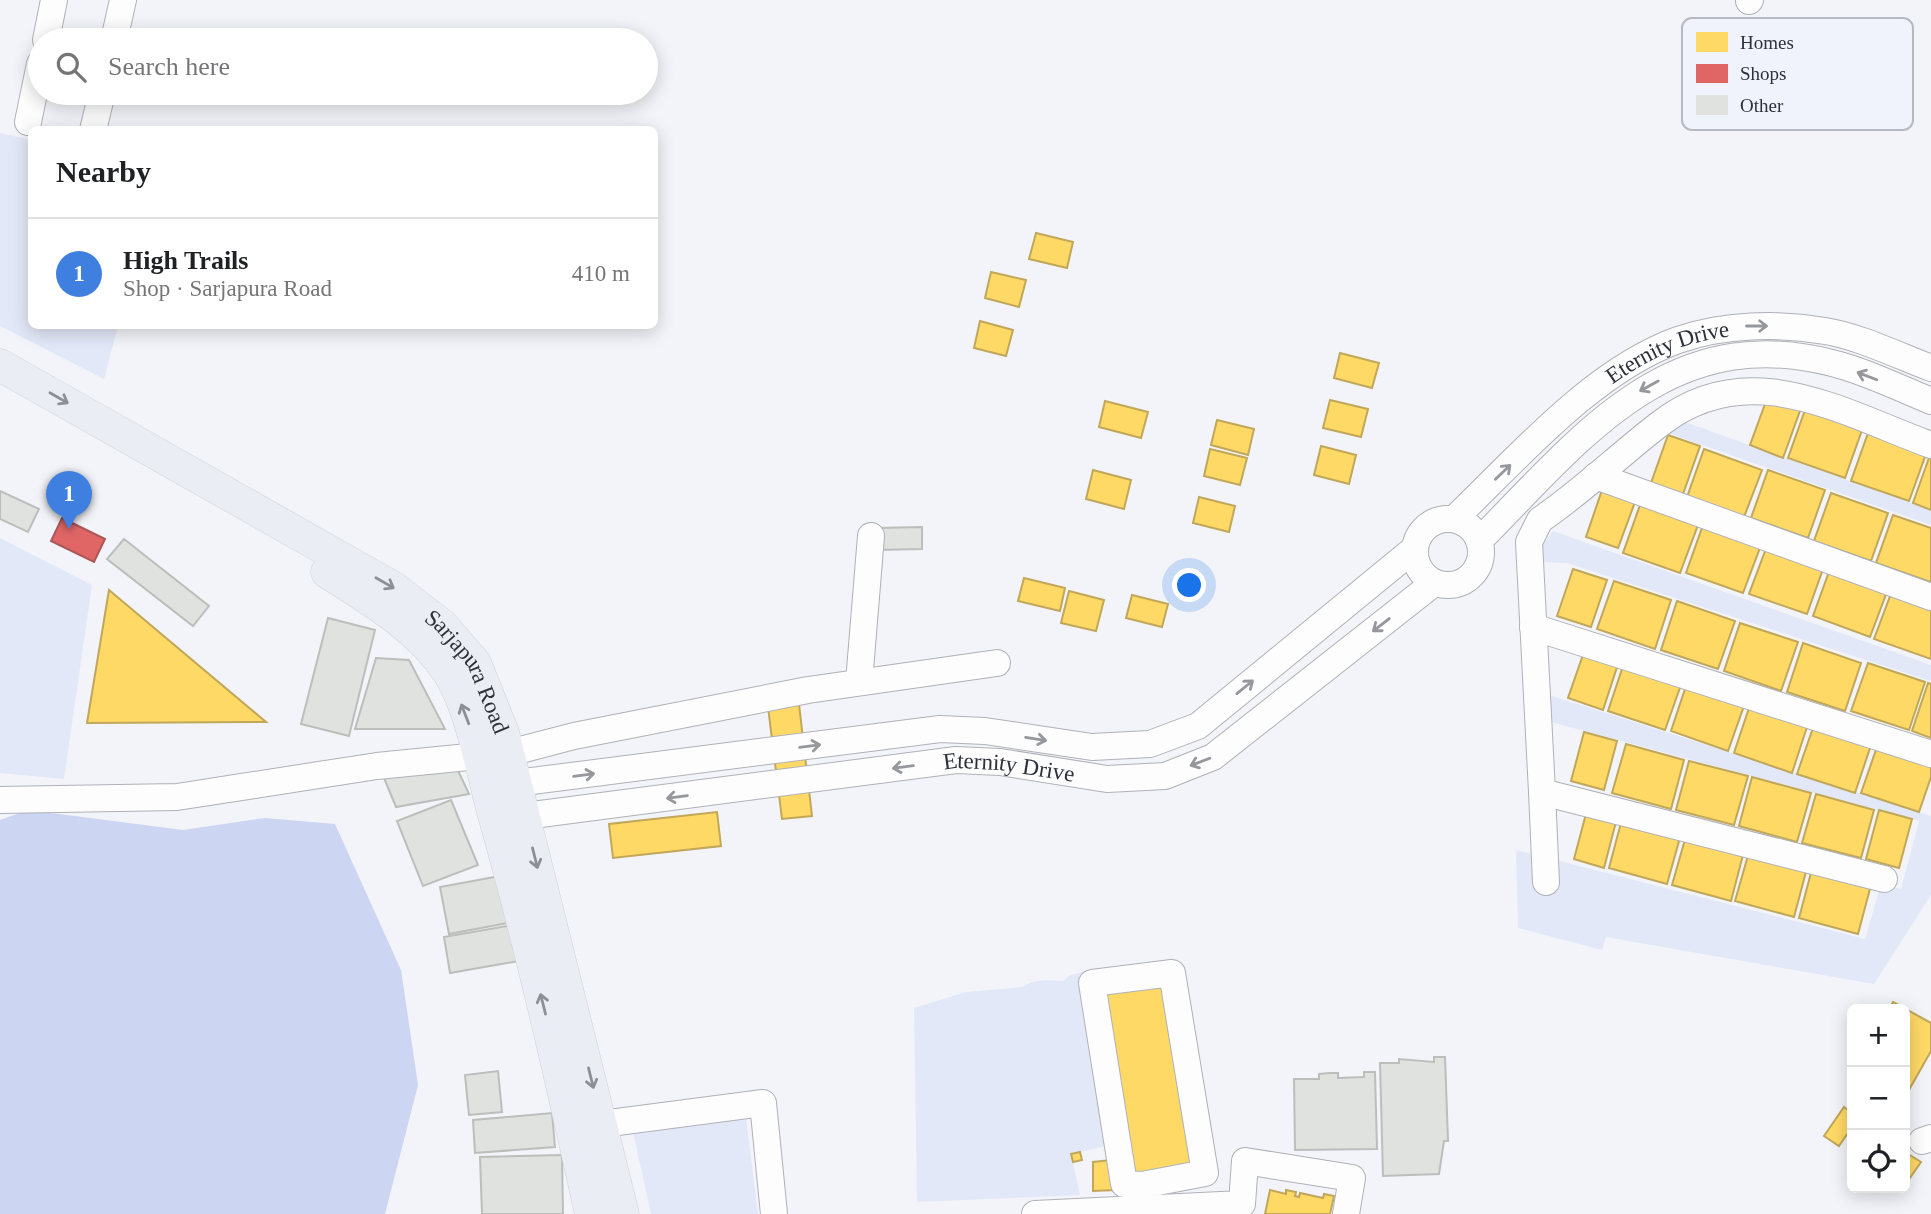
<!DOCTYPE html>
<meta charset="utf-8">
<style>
body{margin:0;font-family:Georgia,serif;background:#f2f2f2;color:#202124}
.controls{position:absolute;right:21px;bottom:21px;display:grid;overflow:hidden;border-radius:10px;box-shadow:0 4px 18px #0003}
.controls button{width:63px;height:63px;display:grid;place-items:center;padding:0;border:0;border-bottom:2px solid #e0e0e0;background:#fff;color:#202124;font:35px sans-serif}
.you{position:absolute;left:1190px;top:586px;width:24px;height:24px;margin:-18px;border:5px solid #fff;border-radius:50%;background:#1a73e8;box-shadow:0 0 0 10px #1a73e833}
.badge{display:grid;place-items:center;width:46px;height:46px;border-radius:50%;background:#73757d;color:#fff;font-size:23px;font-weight:700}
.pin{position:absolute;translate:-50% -58px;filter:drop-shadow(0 2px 4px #0008)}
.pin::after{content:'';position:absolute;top:37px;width:24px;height:21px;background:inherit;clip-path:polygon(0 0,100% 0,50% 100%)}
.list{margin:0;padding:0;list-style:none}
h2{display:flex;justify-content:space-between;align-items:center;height:91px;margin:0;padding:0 28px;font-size:30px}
h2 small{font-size:23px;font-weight:400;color:#757577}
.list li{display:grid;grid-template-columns:46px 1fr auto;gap:21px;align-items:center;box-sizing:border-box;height:112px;padding:0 28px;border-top:2px solid #e0e0e0}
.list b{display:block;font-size:26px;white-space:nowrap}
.list p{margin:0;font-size:23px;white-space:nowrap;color:#757577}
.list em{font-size:23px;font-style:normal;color:#757577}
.icon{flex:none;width:38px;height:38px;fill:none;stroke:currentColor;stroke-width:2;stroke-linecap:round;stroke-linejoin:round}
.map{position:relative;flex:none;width:1931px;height:1214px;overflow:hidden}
.search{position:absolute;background:#fff;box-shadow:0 4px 18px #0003;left:28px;top:28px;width:630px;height:77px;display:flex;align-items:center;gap:18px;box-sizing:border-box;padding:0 24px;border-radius:38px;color:#757577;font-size:26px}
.panel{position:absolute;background:#fff;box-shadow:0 4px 18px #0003;left:28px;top:126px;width:630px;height:203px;border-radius:10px}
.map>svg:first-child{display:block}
.green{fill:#e3e8f8}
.water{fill:#ccd5f1}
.homes{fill:#ffd966;stroke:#c0a759;stroke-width:2}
.shops{fill:#e06666;stroke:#ab5659;stroke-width:2}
.building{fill:#dfe2de;stroke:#bcbebc;stroke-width:2}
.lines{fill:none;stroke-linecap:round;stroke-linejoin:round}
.minor-casing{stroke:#afb1b7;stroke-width:28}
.major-casing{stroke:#d1d2d5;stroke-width:33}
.minor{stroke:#fdfdfe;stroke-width:26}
.major{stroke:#ebedf5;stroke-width:32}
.oneway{stroke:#96979c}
.oneway2{stroke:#8c8f98}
.labels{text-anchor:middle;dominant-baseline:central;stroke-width:7;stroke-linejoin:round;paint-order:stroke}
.street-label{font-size:23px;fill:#2e313a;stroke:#f0f3fc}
.key{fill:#f0f3fc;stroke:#b6b9c2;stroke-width:2}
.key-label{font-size:19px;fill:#2e313a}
</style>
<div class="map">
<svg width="1931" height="1214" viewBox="0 0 1931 1214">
<rect width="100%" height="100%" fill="#f3f4f9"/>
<path class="green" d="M0,133L31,140L32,326H118L104,379L0,326Z
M1685,422L1931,510V525L1668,433Z
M1553,531L1931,665V681L1567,563L1542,562V546Z
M0,538L92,585L64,779L0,773Z
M1549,695L1931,816V895L1874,984L1606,937L1602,950L1518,928L1516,850L1865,939L1881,884L1901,889L1919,821L1551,722Z
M1083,972L1107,1146L1071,1154L1080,1195L917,1202L914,1008L966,992L1023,987C1032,979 1051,980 1063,981L1070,975Z
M746,1117L758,1214H651L633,1132Z"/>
<path class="water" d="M28,810L183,830L265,818L335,824L401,970L418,1085L385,1214H0V820Z"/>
<path class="homes" d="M1036,233L1073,242L1067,268L1029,259Z
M991,272L1026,280L1019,307L985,298Z
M980,321L1013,330L1006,356L974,348Z
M1340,353L1379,363L1372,388L1334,378Z
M1768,396L1801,408L1783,458L1750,445Z
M1330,400L1368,409L1361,437L1323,428Z
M1105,401L1148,412L1141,438L1099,427Z
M1805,410L1862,430L1845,478L1788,458Z
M1217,420L1254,429L1248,455L1211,445Z
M1868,433L1926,454L1909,501L1851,481Z
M1668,435L1700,446L1683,494L1651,483Z
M1321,446L1356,455L1349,484L1314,475Z
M1210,449L1247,458L1240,485L1204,476Z
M1704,449L1762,470L1744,517L1687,497Z
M1930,455L1931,456V510L1913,503Z
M1093,470L1131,480L1124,509L1086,499Z
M1768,470L1825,490L1808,538L1751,518Z
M1602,490L1635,502L1618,548L1586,537Z
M1831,493L1888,513L1871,561L1814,541Z
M1199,497L1235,506L1229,532L1193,523Z
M1640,505L1698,525L1680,573L1623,553Z
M1893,515L1931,528V582L1876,563Z
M1703,525L1761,545L1743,593L1686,573Z
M1767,546L1824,566L1807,614L1749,594Z
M1573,569L1607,580L1591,627L1557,616Z
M1830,569L1888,589L1870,637L1813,616Z
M1024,578L1065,588L1060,611L1018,601Z
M1614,581L1671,600L1655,649L1597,629Z
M109,590L266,722L87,723Z
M1069,591L1104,600L1096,631L1061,623Z
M1892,591L1931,605V659L1874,639Z
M1132,595L1168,604L1162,627L1126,618Z
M1677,601L1735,621L1718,669L1661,650Z
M1740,623L1798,642L1781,691L1724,671Z
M1803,643L1861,663L1845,711L1787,692Z
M1585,649L1619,661L1603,710L1568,698Z
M1624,663L1682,682L1665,730L1608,711Z
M1868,663L1925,682L1909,730L1851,711Z
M1687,683L1745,703L1728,751L1671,731Z
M1928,683L1931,684V738L1912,731Z
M799,704L812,816L782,819L768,707Z
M1750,705L1808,724L1792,773L1734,753Z
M1814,725L1871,745L1855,793L1797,774Z
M1584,732L1617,741L1604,790L1571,781Z
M1626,744L1684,760L1671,809L1612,793Z
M1878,744L1931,762V777L1919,812L1861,793Z
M1689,761L1748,776L1734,825L1676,810Z
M1752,777L1811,793L1797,842L1739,826Z
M1816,794L1874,810L1861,858L1802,843Z
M1587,810L1617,818L1604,868L1574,859Z
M1879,810L1912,819L1899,868L1866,859Z
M717,812L721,846L613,858L609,824Z
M1622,819L1681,834L1667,884L1609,868Z
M1686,836L1744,851L1731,901L1672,885Z
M1749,852L1807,868L1794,917L1735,901Z
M1812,869L1871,885L1858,934L1799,918Z
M1166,986L1196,1167L1133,1177L1102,993Z
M1893,1002L1931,1023V1051L1905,1097V1009H1889Z
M1844,1107L1852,1113V1127L1839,1146L1824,1136Z
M1080,1152L1082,1160L1073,1162L1071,1154Z
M1905,1152L1921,1162L1905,1185Z
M1111,1160L1116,1190L1093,1191V1162Z
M1270,1190L1286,1194V1190L1296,1192L1295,1196L1299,1197L1300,1193L1323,1198L1324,1194L1334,1196L1330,1214H1265Z"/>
<path class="shops" d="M62,518L105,539L94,562L51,541Z"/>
<path class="building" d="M0,491L39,509L28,532L0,519Z
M922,527V549L876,550L875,528Z
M124,539L209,606L193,626L107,559Z
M328,618L375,630L349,736L301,724Z
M376,658L409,660L445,729H355Z
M455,764L469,794L396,807L382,773Z
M451,800L478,865L423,886L397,821Z
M500,876L508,923L449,934L440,887Z
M513,925L519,961L450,973L444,937Z
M1434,1057H1445L1448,1141H1444L1439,1174L1383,1176L1380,1063H1399V1059L1434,1062Z
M498,1071L502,1112L469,1115L465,1075Z
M1364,1072H1375L1377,1149L1295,1150L1294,1079H1319V1074L1330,1073H1338V1078L1364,1077Z
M552,1113L555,1147L475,1153L473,1120Z
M562,1155L563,1214H482L480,1157Z"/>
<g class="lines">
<defs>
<g id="minor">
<path d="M1749,1L1750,0"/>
<path d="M46,40L54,0"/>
<path d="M114,40L123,0"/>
<path d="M28,122L40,64"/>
<path d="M93,130L102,93"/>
<path d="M1596,476L1931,597"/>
<circle cx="1448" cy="552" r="33"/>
<path id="s1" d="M1454,519C1518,458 1592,371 1678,340C1724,324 1777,323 1825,331C1858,336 1899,356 1931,368"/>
<path d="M1479,541C1581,438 1669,321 1832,363C1865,371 1899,388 1931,401"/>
<path d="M1533,627L1931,754"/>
<path d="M859,682L871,536"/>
<path d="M516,783L940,729L985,731L1092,747L1150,744L1198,726L1414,549"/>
<path d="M1542,792L1546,882"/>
<path d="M0,800L177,797L377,766L509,753L574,736L808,690L997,663"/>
<path id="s2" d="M525,816L956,760L1000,762L1107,779L1165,776L1213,757L1434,583"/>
<path d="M1884,879L1542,792L1529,542L1540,520C1583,491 1620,454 1661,423C1749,355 1841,412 1931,445"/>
<path d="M1172,973L1205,1173L1142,1185L1124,1184L1092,983Z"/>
<path d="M602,1124L763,1103L774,1214"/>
<path d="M1922,1141L1931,1138"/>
<path d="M1035,1214L1242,1204L1245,1161L1352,1178L1346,1214"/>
</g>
<g id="major">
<path id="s3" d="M0,365L394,588L442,625L475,663L503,733L623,1214"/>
<path d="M327,572C371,600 419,628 448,672C470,705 482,769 492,808C530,942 561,1078 591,1214"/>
</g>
</defs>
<use href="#minor" class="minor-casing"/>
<use href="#major" class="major-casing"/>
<use href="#minor" class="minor"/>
<use href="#major" class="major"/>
</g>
<defs><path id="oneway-shaft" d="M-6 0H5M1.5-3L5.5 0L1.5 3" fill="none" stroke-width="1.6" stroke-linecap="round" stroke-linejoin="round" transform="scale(1.75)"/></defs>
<g class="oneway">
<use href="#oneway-shaft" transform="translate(1757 326)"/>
<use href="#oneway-shaft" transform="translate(1867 376) rotate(-159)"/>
<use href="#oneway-shaft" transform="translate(1649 386) rotate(151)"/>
<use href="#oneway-shaft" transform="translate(1503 472) rotate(-44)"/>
<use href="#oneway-shaft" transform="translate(1381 625) rotate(142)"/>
<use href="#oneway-shaft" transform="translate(1245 687) rotate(-39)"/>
<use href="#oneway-shaft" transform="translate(1036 739) rotate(9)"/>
<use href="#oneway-shaft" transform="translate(810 746) rotate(-7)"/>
<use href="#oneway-shaft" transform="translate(1200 762) rotate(159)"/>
<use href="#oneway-shaft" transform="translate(903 767) rotate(173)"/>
<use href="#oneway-shaft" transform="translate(584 775) rotate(-7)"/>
<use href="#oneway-shaft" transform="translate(677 797) rotate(173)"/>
</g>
<g class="oneway2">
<use href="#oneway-shaft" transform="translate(59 398) rotate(30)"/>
<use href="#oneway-shaft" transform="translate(385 583) rotate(30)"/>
<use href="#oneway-shaft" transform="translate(465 714) rotate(-111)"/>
<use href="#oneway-shaft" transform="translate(535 858) rotate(76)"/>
<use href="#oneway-shaft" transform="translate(543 1004) rotate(-104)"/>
<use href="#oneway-shaft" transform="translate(591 1078) rotate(76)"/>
</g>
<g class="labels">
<g class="street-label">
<text stroke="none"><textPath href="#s1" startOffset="275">Eternity Drive</textPath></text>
<text stroke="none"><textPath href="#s3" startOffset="567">Sarjapura Road</textPath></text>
<text stroke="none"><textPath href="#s2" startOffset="488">Eternity Drive</textPath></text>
</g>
</g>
<rect x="1682" y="18" width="231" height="112" rx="10" class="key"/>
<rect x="1696" y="32" width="32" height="20" fill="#ffd966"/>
<rect x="1696" y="64" width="32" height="19" fill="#e06666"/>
<rect x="1696" y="95" width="32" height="20" fill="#dfe2de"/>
<g class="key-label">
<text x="1740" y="49">Homes</text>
<text x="1740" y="80">Shops</text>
<text x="1740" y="112">Other</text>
</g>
</svg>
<div class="controls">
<button>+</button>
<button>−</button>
<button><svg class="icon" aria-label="locate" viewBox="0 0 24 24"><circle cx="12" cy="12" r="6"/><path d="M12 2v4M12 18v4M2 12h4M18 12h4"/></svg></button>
</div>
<div class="you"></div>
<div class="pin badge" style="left:69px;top:529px;background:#3f7fe0">1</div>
<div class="search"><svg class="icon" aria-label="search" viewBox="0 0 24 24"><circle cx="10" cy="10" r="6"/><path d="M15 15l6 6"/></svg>Search here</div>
<section class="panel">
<h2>Nearby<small></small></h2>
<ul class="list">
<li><span class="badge" style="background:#3f7fe0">1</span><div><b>High Trails</b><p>Shop · Sarjapura Road</p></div><em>410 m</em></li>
</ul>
</section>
</div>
